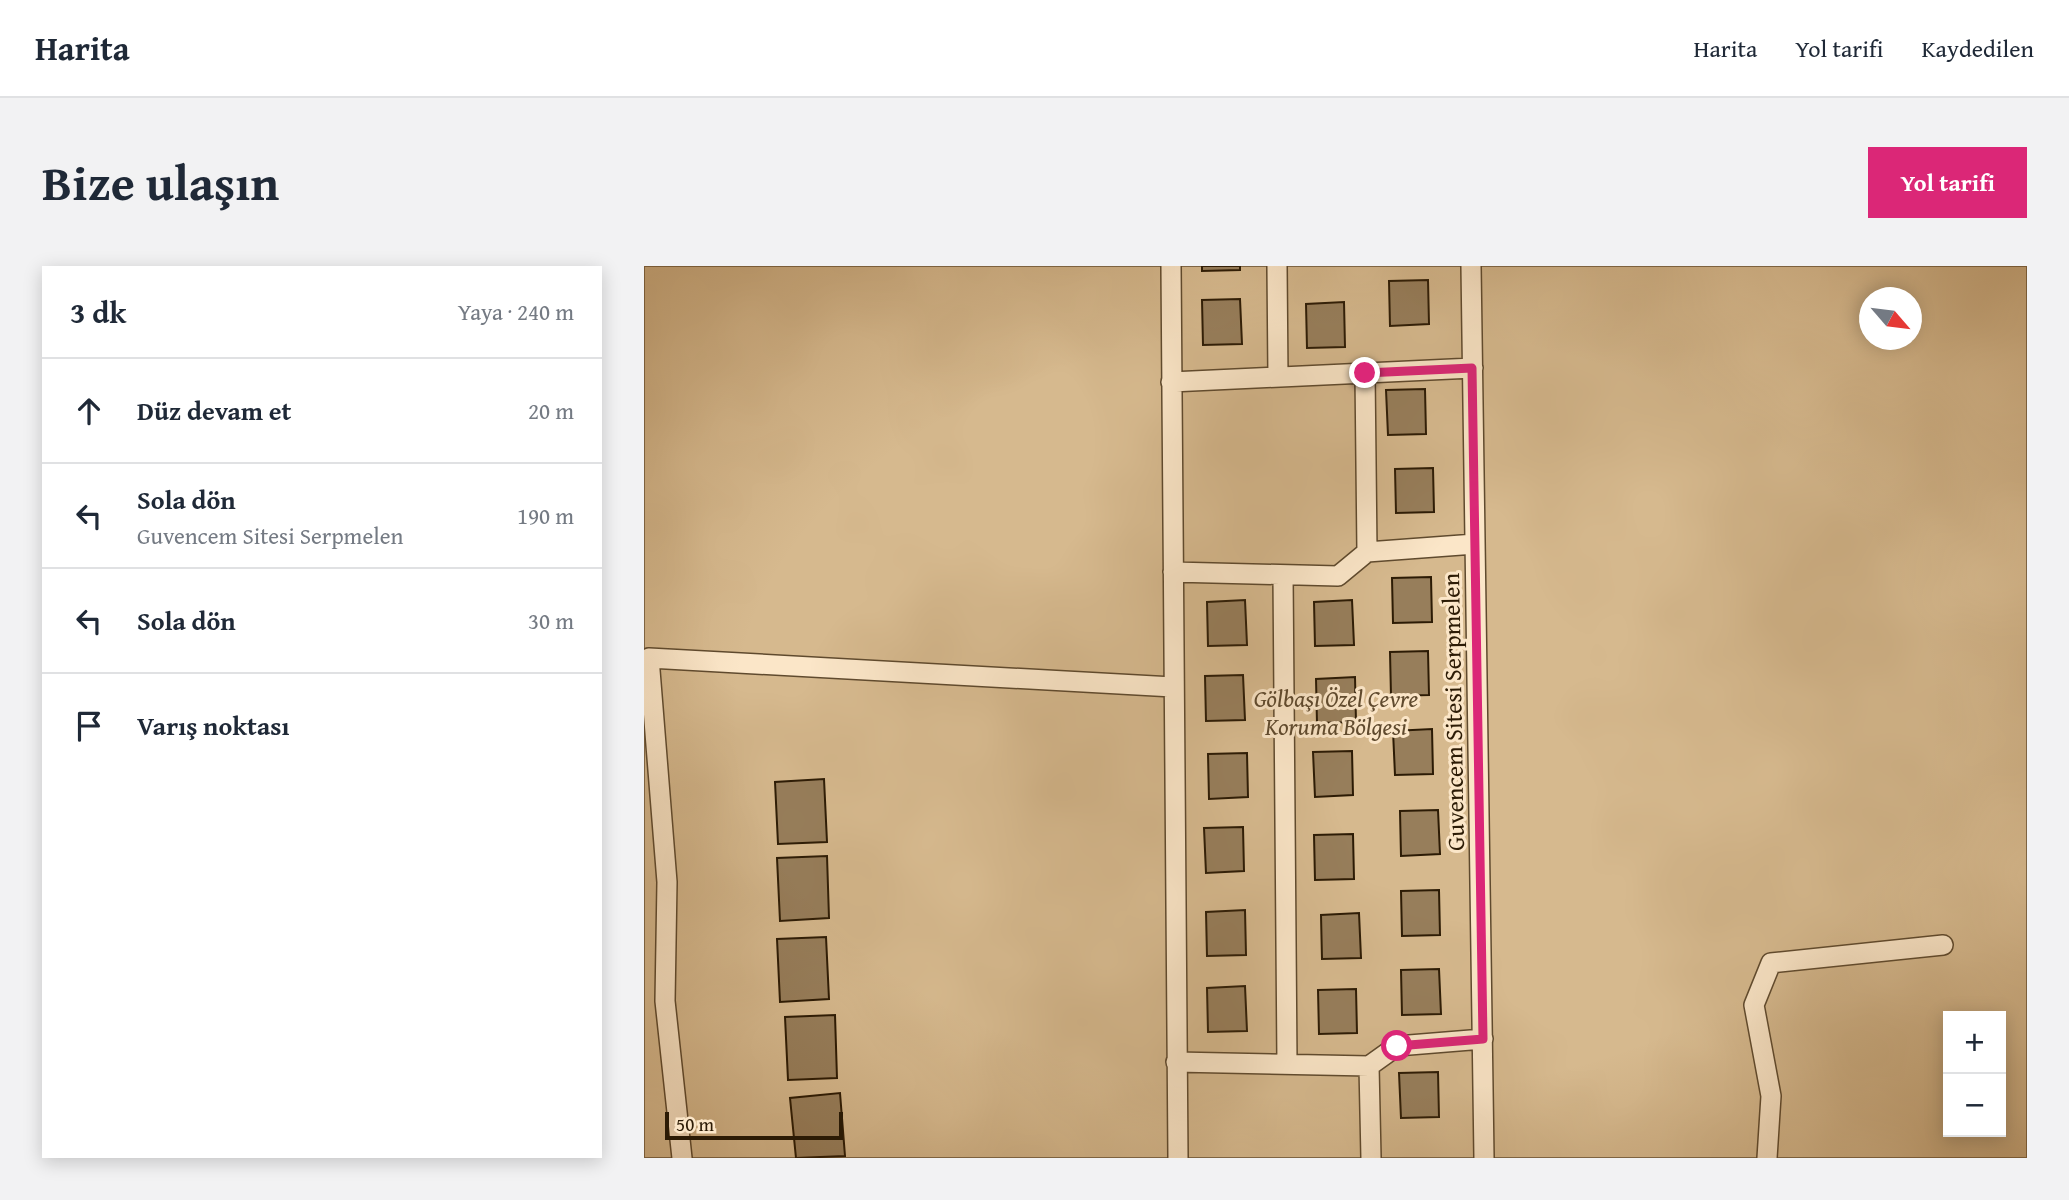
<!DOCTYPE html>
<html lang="tr">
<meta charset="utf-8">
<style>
body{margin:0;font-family:"Gentium Book Plus",serif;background:#f2f2f3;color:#1f2937}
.controls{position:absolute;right:21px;bottom:21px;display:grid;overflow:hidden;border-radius:0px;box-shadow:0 4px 18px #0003}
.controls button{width:63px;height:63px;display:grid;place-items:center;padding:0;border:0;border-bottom:2px solid #e0e1e3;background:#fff;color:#1f2937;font:35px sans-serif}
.compass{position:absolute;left:1215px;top:21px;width:63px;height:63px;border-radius:50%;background:#fff;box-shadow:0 4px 18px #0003;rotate:118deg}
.scale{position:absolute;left:21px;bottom:18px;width:178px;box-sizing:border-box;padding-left:7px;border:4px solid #2c1b05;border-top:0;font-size:19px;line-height:24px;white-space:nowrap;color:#2c1b05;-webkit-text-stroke:5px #fbe6c8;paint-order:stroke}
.stop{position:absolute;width:21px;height:21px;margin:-16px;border:5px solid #db2777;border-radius:50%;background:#fff}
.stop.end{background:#db2777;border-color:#fff;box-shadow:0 2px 7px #0008}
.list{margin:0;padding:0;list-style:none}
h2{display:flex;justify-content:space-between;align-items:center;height:91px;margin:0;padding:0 28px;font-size:30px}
h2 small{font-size:23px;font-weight:400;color:#747a83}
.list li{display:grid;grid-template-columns:46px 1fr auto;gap:21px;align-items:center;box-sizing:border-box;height:105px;padding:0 28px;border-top:2px solid #e0e1e3}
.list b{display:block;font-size:26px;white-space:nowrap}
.list p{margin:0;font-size:23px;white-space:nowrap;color:#747a83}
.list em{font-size:23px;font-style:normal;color:#747a83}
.icon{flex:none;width:38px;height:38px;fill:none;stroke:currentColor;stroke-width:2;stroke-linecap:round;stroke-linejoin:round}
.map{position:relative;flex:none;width:1383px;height:892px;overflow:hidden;border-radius:0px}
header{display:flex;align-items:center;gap:42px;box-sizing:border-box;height:98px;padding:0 35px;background:#fff;border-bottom:2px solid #e0e1e3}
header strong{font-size:33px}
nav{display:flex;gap:38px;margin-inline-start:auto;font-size:24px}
.intro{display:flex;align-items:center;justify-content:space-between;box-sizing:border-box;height:168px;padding:0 42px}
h1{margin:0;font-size:49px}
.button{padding:18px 32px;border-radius:0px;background:#db2777;color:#fff;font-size:24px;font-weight:700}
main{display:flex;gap:42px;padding:0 42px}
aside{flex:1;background:#fff;border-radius:0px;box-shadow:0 4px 18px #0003}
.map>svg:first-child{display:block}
.green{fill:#d6b98e;stroke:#816a4a;stroke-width:2;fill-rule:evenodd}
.building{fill:#977e5b;stroke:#2c1b05;stroke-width:2}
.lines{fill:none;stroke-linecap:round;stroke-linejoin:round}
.minor-casing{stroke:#5f4a2e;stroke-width:22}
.minor{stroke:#fbe6c8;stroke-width:19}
.route{stroke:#db2777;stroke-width:9}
.labels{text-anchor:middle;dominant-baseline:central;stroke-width:6;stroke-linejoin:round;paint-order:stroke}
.park-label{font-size:24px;font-style:italic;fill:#5f4a2e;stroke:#fbe6c8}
.street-label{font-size:24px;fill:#2c1b05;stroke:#fbe6c8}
</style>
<header>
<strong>Harita</strong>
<nav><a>Harita</a><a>Yol tarifi</a><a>Kaydedilen</a></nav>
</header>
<div class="intro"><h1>Bize ulaşın</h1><a class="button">Yol tarifi</a></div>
<main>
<aside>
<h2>3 dk<small>Yaya · 240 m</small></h2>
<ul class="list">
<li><svg class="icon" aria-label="ahead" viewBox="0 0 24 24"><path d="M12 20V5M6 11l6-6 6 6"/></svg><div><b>Düz devam et</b></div><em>20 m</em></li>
<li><svg class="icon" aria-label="left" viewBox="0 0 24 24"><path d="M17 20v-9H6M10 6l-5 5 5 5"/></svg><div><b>Sola dön</b><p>Guvencem Sitesi Serpmelen</p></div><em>190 m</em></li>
<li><svg class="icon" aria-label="left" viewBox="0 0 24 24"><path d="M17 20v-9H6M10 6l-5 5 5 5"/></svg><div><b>Sola dön</b></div><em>30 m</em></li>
<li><svg class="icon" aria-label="arrive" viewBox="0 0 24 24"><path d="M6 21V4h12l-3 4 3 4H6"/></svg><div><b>Varış noktası</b></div></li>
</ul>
</aside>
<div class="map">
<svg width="1383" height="892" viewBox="0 0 1383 892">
<rect width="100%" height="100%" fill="#f9d9aa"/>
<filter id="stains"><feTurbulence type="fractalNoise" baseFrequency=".00286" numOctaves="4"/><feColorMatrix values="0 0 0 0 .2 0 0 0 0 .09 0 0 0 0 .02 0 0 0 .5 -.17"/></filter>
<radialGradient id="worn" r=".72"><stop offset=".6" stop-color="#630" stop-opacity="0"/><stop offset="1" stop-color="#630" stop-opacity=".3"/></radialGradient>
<path class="green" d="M0,0H1383V892H0ZM1226,32H1268V74H1226ZM1304,750H1357V866H1304Z"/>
<path class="building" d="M558,0H596V4L558,5Z
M784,14L785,58L746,60L745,15Z
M596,33L598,78L559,79L558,34Z
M700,36L701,81L663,82L662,38Z
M781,123L782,168L744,169L742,124Z
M789,202L790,246L752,247L751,203Z
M787,311L788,356L749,357L748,312Z
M601,334L603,379L564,380L563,336Z
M708,334L710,379L671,380L670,336Z
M784,385L785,429L747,430L746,386Z
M599,409L601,454L562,455L561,410Z
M711,411L712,456L673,457L672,413Z
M788,463L789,508L751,509L749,465Z
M708,485L709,529L671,531L669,486Z
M603,487L604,531L565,533L564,488Z
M180,513L183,576L134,578L131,516Z
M794,544L796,588L757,590L756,545Z
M599,561L600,605L562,607L560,562Z
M709,568L710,613L671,614L670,569Z
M183,590L185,652L136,655L133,592Z
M795,624L796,669L758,670L757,625Z
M601,644L602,689L563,690L562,646Z
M715,647L717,692L678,693L677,649Z
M182,671L185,733L136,736L133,673Z
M795,703L797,748L758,749L757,704Z
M601,720L603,765L564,766L563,722Z
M712,723L713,767L675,768L674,724Z
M191,749L193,812L144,814L141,751Z
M794,806L795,851L757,852L755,807Z
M196,827L201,890L152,892L146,832Z"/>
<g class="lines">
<defs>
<path id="minor" d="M527,0L534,892
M633,0L634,111
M827,0L840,892
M721,107L723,286
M527,116L829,102
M529,306L694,310L723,286L831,278
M639,309L643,798
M532,796L725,800L753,780L839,773
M725,800L727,892
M38,892L21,735L23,616L5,392L529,421
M1123,892L1127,830L1110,739L1127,697L1299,679"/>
</defs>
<use href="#minor" class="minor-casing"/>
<use href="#minor" class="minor"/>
</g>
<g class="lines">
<path class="route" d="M721,107L828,102L839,773L753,780"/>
</g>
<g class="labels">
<g class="park-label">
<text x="692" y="432">Gölbaşı Özel Çevre<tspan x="692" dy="28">Koruma Bölgesi</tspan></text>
</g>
<g class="street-label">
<text transform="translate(809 446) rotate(-91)">Guvencem Sitesi Serpmelen</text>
</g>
</g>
<rect width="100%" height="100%" filter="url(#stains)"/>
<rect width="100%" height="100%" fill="url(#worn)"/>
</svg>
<div class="controls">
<button>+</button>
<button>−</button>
</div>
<svg class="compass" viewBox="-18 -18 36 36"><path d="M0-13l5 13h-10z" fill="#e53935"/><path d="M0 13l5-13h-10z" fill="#747a83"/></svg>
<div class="scale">50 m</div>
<div class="stop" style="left:753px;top:780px"></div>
<div class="stop end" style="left:721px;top:107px"></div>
</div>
</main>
